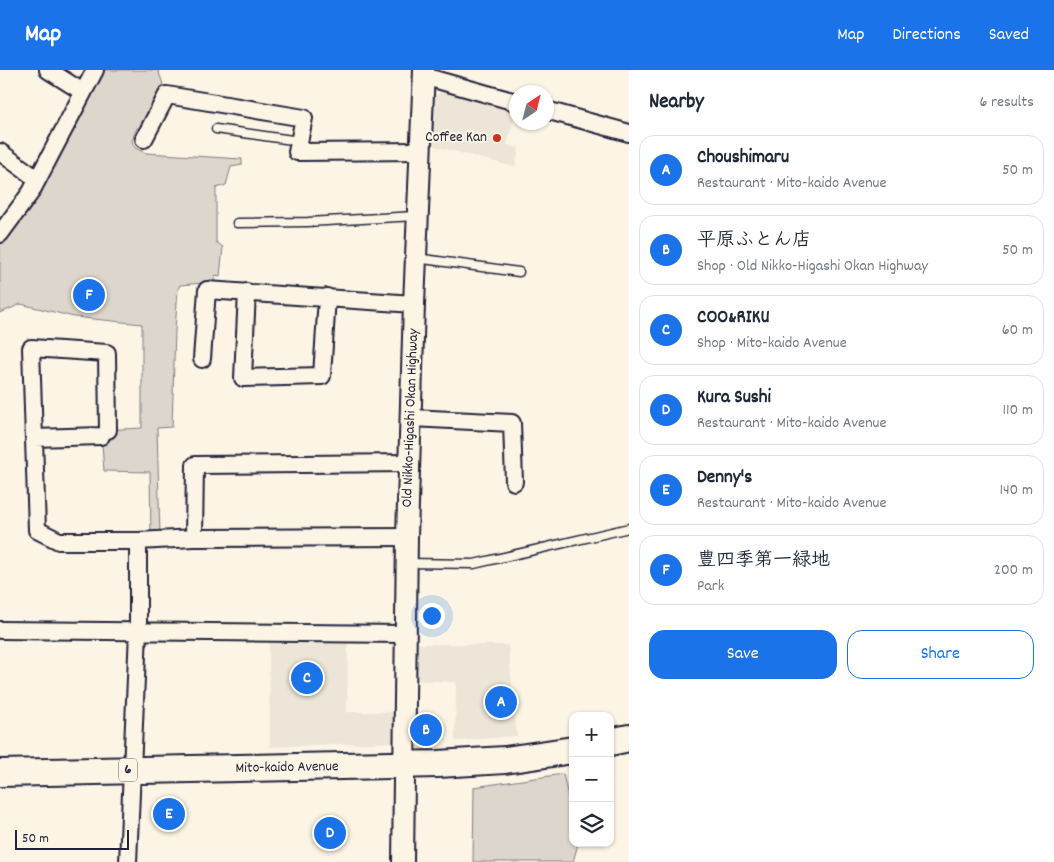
<!DOCTYPE html>
<meta charset="utf-8">
<style>
body{margin:0;font-family:Dekko,"Klee One",sans-serif;background:#f2f2f3;color:#1f2937}
.controls{position:absolute;right:15px;bottom:15px;display:grid;overflow:hidden;border-radius:10px;box-shadow:0 1px 4px #0004}
.controls button{width:45px;height:45px;display:grid;place-items:center;padding:0;border:0;border-bottom:1px solid #e0e1e3;background:#fff;color:#1f2937;font:25px sans-serif}
.compass{position:absolute;left:509px;top:15px;width:45px;height:45px;border-radius:50%;background:#fff;box-shadow:0 1px 4px #0004;rotate:35deg}
.scale{position:absolute;left:15px;bottom:12px;width:114px;box-sizing:border-box;padding-left:5px;border:2px solid #22223b;border-top:0;font-size:14px;line-height:18px;white-space:nowrap;color:#22223b;-webkit-text-stroke:4px #fcf5e5;paint-order:stroke}
.you{position:absolute;left:431px;top:545px;width:18px;height:18px;margin:-12px;border:4px solid #fff;border-radius:50%;background:#1a73e8;box-shadow:0 0 0 8px #1a73e833}
.badge{display:grid;place-items:center;width:32px;height:32px;border-radius:50%;background:#1a73e8;color:#fff;font-size:16px;font-weight:700}
.pin{position:absolute;translate:-50% -50%;border:2px solid #fff;box-shadow:0 1px 5px #0006}
.list{margin:0;padding:0;list-style:none}
h2{display:flex;justify-content:space-between;align-items:center;height:65px;margin:0;padding:0 20px;font-size:21px}
h2 small{font-size:16px;font-weight:400;color:#747a83}
.list li{display:grid;grid-template-columns:32px 1fr auto;gap:15px;align-items:center;box-sizing:border-box;height:70px;margin:0 10px 10px;padding:0 10px;border:1px solid #e0e1e3;border-radius:15px}
.list b{display:block;font-size:19px;white-space:nowrap}
.list p{margin:0;font-size:16px;white-space:nowrap;color:#747a83}
.list em{font-size:16px;font-style:normal;color:#747a83}
.actions{display:flex;gap:10px;padding:15px 20px}
.actions a{flex:1;padding:11px 0;border:1px solid #1a73e8;border-radius:15px;text-align:center;font-size:18px;color:#1a73e8}
.actions .main{background:#1a73e8;color:#fff}
.icon{flex:none;width:28px;height:28px;fill:none;stroke:currentColor;stroke-width:2;stroke-linecap:round;stroke-linejoin:round}
.map{position:relative;flex:none;width:629px;height:792px;overflow:hidden}
header{display:flex;align-items:center;gap:30px;box-sizing:border-box;height:70px;padding:0 25px;background:#1a73e8;color:#fff}
header strong{font-size:24px}
nav{display:flex;gap:28px;margin-inline-start:auto;font-size:18px}
main{display:flex}
aside{flex:1;background:#fff}
.map>svg:first-child{display:block}
.built{fill:#ece5d8}
.green{fill:#dcd6cc;stroke:#7f7c84}
.lines{fill:none;stroke-linecap:round;stroke-linejoin:round}
.service-casing{stroke:#22223b;stroke-width:11}
.minor-casing{stroke:#22223b;stroke-width:20}
.tertiary-casing{stroke:#22223b;stroke-width:24}
.trunk-casing{stroke:#22223b;stroke-width:30}
.service{stroke:#fcf5e5;stroke-width:8}
.minor{stroke:#fcf5e5;stroke-width:16}
.tertiary{stroke:#fcf5e5;stroke-width:20}
.trunk{stroke:#fcf5e5;stroke-width:26}
.poi-dot{fill:#c8321e;stroke:#fcf5e5;stroke-width:2}
.labels{text-anchor:middle;dominant-baseline:central;stroke-width:4;stroke-linejoin:round;paint-order:stroke}
.shield{fill:#fcf5e5;stroke:#63616e;stroke-width:1}
.shield-label{font-size:14px;font-weight:bold;fill:#22223b}
.poi-label{font-size:15px;fill:#22223b;stroke:#fcf5e5;text-anchor:end}
.street-label{font-size:15px;fill:#22223b;stroke:#fcf5e5}
</style>
<header>
<strong>Map</strong>
<nav><a>Map</a><a>Directions</a><a>Saved</a></nav>
</header>
<main>
<div class="map">
<svg width="629" height="792" viewBox="0 0 629 792">
<rect width="100%" height="100%" fill="#fcf5e5"/>
<filter id="ink" filterUnits="userSpaceOnUse"><feTurbulence type="fractalNoise" baseFrequency=".02" numOctaves="2"/><feDisplacementMap in="SourceGraphic" scale="10" xChannelSelector="R" yChannelSelector="G"/><feConvolveMatrix kernelMatrix="1 2 1 2 8 2 1 2 1" color-interpolation-filters="sRGB"/></filter>
<g filter="url(#ink)">
<path class="built" d="M444,20L516,40L507,75L519,78L515,97L430,75L432,27Z
M269,570L348,572L347,642H393L394,672L270,677Z
M416,574L508,575L517,666L455,671L456,612L417,610Z"/>
<path class="green" d="M101,0H158L163,14L143,58H137L132,71L135,78L146,83L242,89V95L231,97L226,115L216,118V172L223,177L220,206L215,205V212L180,215L178,219L175,260L172,357L157,358L160,466L151,467L150,402L104,401L101,360L142,358V254L74,247L21,234L0,243V167Z
M563,704L573,748V773L578,774L573,792H473L474,717Z"/>
<g class="lines">
<defs>
<path id="service" d="M216,59L299,71
M237,153L308,152L416,146
M416,188L519,202
M407,493L474,494L629,458"/>
<path id="minor" d="M48,0L83,22
M423,6L516,32
M546,40L629,63
M144,69L167,25L304,48L297,82L421,81
M0,82L37,109
M0,164L31,122L95,0
M247,222L243,308L322,306L327,227
M202,289L207,220L414,234
M411,348L512,353L514,412
M108,360L107,283L31,278L37,460L59,471H138
M34,368L101,366
M194,468L195,395L410,393
M0,560L406,564
M128,792L138,562V471L194,468L407,467"/>
<path id="tertiary" d="M403,792L407,467L414,234L424,0"/>
<path id="trunk" d="M610,672L629,668
M0,703L438,694L505,690L573,680"/>
</defs>
<use href="#service" class="service-casing"/>
<use href="#minor" class="minor-casing"/>
<use href="#tertiary" class="tertiary-casing"/>
<use href="#trunk" class="trunk-casing"/>
<use href="#service" class="service"/>
<use href="#minor" class="minor"/>
<use href="#tertiary" class="tertiary"/>
<use href="#trunk" class="trunk"/>
</g>
</g>
<circle class="poi-dot" cx="497" cy="68" r="5"/>
<g class="labels">
<rect class="shield" x="119" y="688.5" width="18" height="23" rx="4"/>
<g class="shield-label">
<text x="128" y="700">6</text>
</g>
<g class="poi-label">
<text x="487" y="68">Coffee Kan</text>
</g>
<g class="street-label">
<text transform="translate(411 348) rotate(-88)">Old Nikko-Higashi Okan Highway</text>
<text transform="translate(287 698) rotate(-1)">Mito-kaido Avenue</text>
</g>
</g>
</svg>
<div class="controls">
<button>+</button>
<button>−</button>
<button><svg class="icon" aria-label="layers" viewBox="0 0 24 24"><path d="M12 4l9 5-9 5-9-5zM3 14l9 5 9-5"/></svg></button>
</div>
<svg class="compass" viewBox="-18 -18 36 36"><path d="M0-13l5 13h-10z" fill="#e53935"/><path d="M0 13l5-13h-10z" fill="#747a83"/></svg>
<div class="scale">50 m</div>
<div class="you"></div>
<div class="pin badge" style="left:501px;top:632px">A</div>
<div class="pin badge" style="left:426px;top:660px">B</div>
<div class="pin badge" style="left:307px;top:608px">C</div>
<div class="pin badge" style="left:330px;top:763px">D</div>
<div class="pin badge" style="left:169px;top:744px">E</div>
<div class="pin badge" style="left:89px;top:225px">F</div>
</div>
<aside>
<h2>Nearby<small>6 results</small></h2>
<ul class="list">
<li><span class="badge">A</span><div><b>Choushimaru</b><p>Restaurant · Mito-kaido Avenue</p></div><em>50 m</em></li>
<li><span class="badge">B</span><div><b>平原ふとん店</b><p>Shop · Old Nikko-Higashi Okan Highway</p></div><em>50 m</em></li>
<li><span class="badge">C</span><div><b>COO&amp;RIKU</b><p>Shop · Mito-kaido Avenue</p></div><em>60 m</em></li>
<li><span class="badge">D</span><div><b>Kura Sushi</b><p>Restaurant · Mito-kaido Avenue</p></div><em>110 m</em></li>
<li><span class="badge">E</span><div><b>Denny's</b><p>Restaurant · Mito-kaido Avenue</p></div><em>140 m</em></li>
<li><span class="badge">F</span><div><b>豊四季第一緑地</b><p>Park</p></div><em>200 m</em></li>
</ul>
<div class="actions"><a class="main">Save</a><a>Share</a></div>
</aside>
</main>
